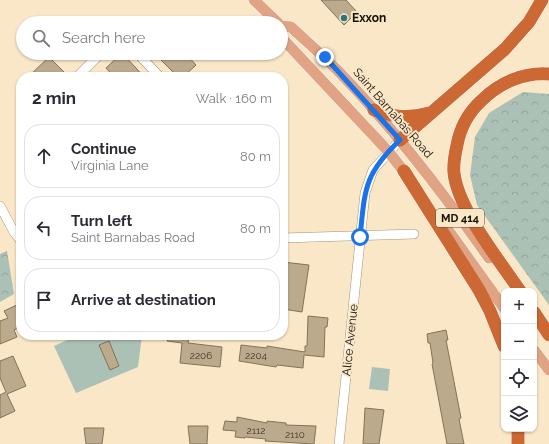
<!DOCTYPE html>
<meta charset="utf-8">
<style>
body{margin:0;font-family:Raleway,sans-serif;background:#f7f7f7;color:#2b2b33}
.controls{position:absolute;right:12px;bottom:12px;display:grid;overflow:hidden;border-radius:8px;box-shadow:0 1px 3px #0004}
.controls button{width:36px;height:36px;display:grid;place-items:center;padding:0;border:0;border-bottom:1px solid #e1e1e2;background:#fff;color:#2b2b33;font:20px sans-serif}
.stop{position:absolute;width:12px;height:12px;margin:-9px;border:3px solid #1a73e8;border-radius:50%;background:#fff}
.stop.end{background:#1a73e8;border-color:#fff;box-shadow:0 1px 4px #0008}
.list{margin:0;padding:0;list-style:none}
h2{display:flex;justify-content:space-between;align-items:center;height:52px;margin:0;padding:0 16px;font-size:17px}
h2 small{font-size:13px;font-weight:400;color:#7c7c81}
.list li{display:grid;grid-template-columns:26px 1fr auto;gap:12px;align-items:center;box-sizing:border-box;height:64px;margin:0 8px 8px;padding:0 8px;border:1px solid #e1e1e2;border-radius:16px}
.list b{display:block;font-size:15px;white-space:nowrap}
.list p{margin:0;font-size:13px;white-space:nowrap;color:#7c7c81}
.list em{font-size:13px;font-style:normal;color:#7c7c81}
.icon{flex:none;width:22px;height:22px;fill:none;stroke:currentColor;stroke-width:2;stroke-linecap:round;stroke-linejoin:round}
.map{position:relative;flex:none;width:549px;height:444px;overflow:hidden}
.search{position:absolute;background:#fff;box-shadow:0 1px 3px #0004;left:16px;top:16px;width:272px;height:44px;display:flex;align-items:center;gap:10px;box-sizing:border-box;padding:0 14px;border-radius:22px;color:#7c7c81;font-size:15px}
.panel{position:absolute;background:#fff;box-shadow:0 1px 3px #0004;left:16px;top:72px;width:272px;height:268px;border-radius:16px}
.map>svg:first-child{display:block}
.forest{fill:url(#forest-crowns)}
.park{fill:#acc1b5}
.building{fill:#bcaa8d;stroke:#837357}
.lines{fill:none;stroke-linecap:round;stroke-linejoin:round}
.minor-casing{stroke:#a59377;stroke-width:10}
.major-casing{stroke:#fff;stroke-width:12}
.highway-casing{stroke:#fff;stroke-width:14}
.minor{stroke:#fff;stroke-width:9}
.major{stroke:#e0a485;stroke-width:11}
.highway{stroke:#cc6833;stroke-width:13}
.route{stroke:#1a73e8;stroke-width:5}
.poi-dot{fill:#2c767b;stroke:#f9e7c8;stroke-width:1.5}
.labels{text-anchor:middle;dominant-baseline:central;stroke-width:4;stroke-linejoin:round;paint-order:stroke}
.number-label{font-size:10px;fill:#403628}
.shield{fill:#f9e7c8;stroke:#5a5040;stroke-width:1}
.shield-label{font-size:11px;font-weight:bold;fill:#161006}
.poi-label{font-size:12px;font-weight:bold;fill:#161006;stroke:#f9e7c8;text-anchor:start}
.street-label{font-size:12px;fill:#161006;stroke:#f9e7c8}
</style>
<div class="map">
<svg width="549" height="444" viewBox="0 0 549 444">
<defs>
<pattern id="forest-crowns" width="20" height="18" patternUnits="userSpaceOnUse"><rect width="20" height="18" fill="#acc1b5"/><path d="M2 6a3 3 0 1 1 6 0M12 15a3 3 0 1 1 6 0" fill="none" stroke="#93a59a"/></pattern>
</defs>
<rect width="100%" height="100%" fill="#f9e7c8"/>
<path class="forest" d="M523,92L549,94V305L477,205L470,175L475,137L489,113Z
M7,251L14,294L0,302V254Z"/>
<path class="park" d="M79,335H142L138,367L76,393L54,346Z
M372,367L390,369L388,391L369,389Z"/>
<path class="building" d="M321,0H346L357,12L344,25Z
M122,53L136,68L144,77H114L106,68Z
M154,53H185L196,65L183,77H178Z
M49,57L64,72L59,77H28Z
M283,262L309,265L302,312L283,309Z
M21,303V327L14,330L17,337L0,344V321L8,318L4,311Z
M308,316L328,318L327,327H325L324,357L304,355L303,368L277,365L276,367L239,361L241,345L267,348V346L273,347L305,352V346H307Z
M446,330L448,340H446L461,418L459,419L464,444H447L432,364L433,363L430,343H428L427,334Z
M168,335H189L188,343L222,347L220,367L180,363L182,343L167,341Z
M109,341L119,366L110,370L99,345Z
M13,356L26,386L7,394L15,411L0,418V395L6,392L0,378V361Z
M365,408L384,410L379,444H363Z
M237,417L267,423V421L286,423V425L316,426L314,444L265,441L266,439L245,437V438L235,437L236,431L223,430L225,421L237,422Z
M188,426H208L207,444H190Z
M84,428H104L102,444H86Z"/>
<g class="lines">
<defs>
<path id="minor" d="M137,53L160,77
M77,77L101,53
M0,206L14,232L21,241
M283,238L414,234
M339,444L365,193L373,170L400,140"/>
<path id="major" d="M254,0L278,23
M281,26L291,27C308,43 326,58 342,75C397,132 444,194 489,258
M281,28V37L388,151L409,178
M448,230L504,308
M534,350L549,370"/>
<path id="highway" d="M374,110C393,117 409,119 429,113
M400,140L505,49L529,22L542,0
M404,171L479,290L490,311L504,346
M520,291C499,260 458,209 454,173C453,164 455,154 457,145C460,129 468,113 481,101C499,83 523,72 549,74
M534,312L549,335
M518,444V429"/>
</defs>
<use href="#minor" class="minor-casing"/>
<use href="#major" class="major-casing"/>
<use href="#highway" class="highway-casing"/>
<use href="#minor" class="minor"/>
<use href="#major" class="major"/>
<use href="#highway" class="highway"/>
</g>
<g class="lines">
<path class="route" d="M325,57L400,140C364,174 365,189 360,237"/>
</g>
<circle class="poi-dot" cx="344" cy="18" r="4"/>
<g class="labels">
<g class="number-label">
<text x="201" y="355">2206</text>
<text x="256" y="355">2204</text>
<text x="256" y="430">2112</text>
<text x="295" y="434">2110</text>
</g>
<rect class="shield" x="436" y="209" width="48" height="18" rx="3"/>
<g class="shield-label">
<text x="460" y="218">MD 414</text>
</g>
<g class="poi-label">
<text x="352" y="18">Exxon</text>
</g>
<g class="street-label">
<text transform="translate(393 113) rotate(49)">Saint Barnabas Road</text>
<text transform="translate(350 340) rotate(-84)">Alice Avenue</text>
</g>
</g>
</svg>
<div class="controls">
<button>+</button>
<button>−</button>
<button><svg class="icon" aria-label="locate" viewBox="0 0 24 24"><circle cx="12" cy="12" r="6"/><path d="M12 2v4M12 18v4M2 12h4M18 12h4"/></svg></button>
<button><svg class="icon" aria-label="layers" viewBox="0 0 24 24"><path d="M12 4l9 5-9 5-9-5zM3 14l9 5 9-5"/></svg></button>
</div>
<div class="stop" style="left:360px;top:237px"></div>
<div class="stop end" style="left:325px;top:57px"></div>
<div class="search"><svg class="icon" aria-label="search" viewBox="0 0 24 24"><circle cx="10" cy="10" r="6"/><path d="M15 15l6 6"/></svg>Search here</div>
<section class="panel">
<h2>2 min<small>Walk · 160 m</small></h2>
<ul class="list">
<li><svg class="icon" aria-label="ahead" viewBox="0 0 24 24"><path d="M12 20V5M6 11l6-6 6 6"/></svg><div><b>Continue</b><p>Virginia Lane</p></div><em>80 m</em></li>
<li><svg class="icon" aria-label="left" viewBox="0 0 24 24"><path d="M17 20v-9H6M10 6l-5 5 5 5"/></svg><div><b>Turn left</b><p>Saint Barnabas Road</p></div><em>80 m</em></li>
<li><svg class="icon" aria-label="arrive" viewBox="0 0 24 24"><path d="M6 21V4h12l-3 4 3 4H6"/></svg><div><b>Arrive at destination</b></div></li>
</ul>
</section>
</div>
